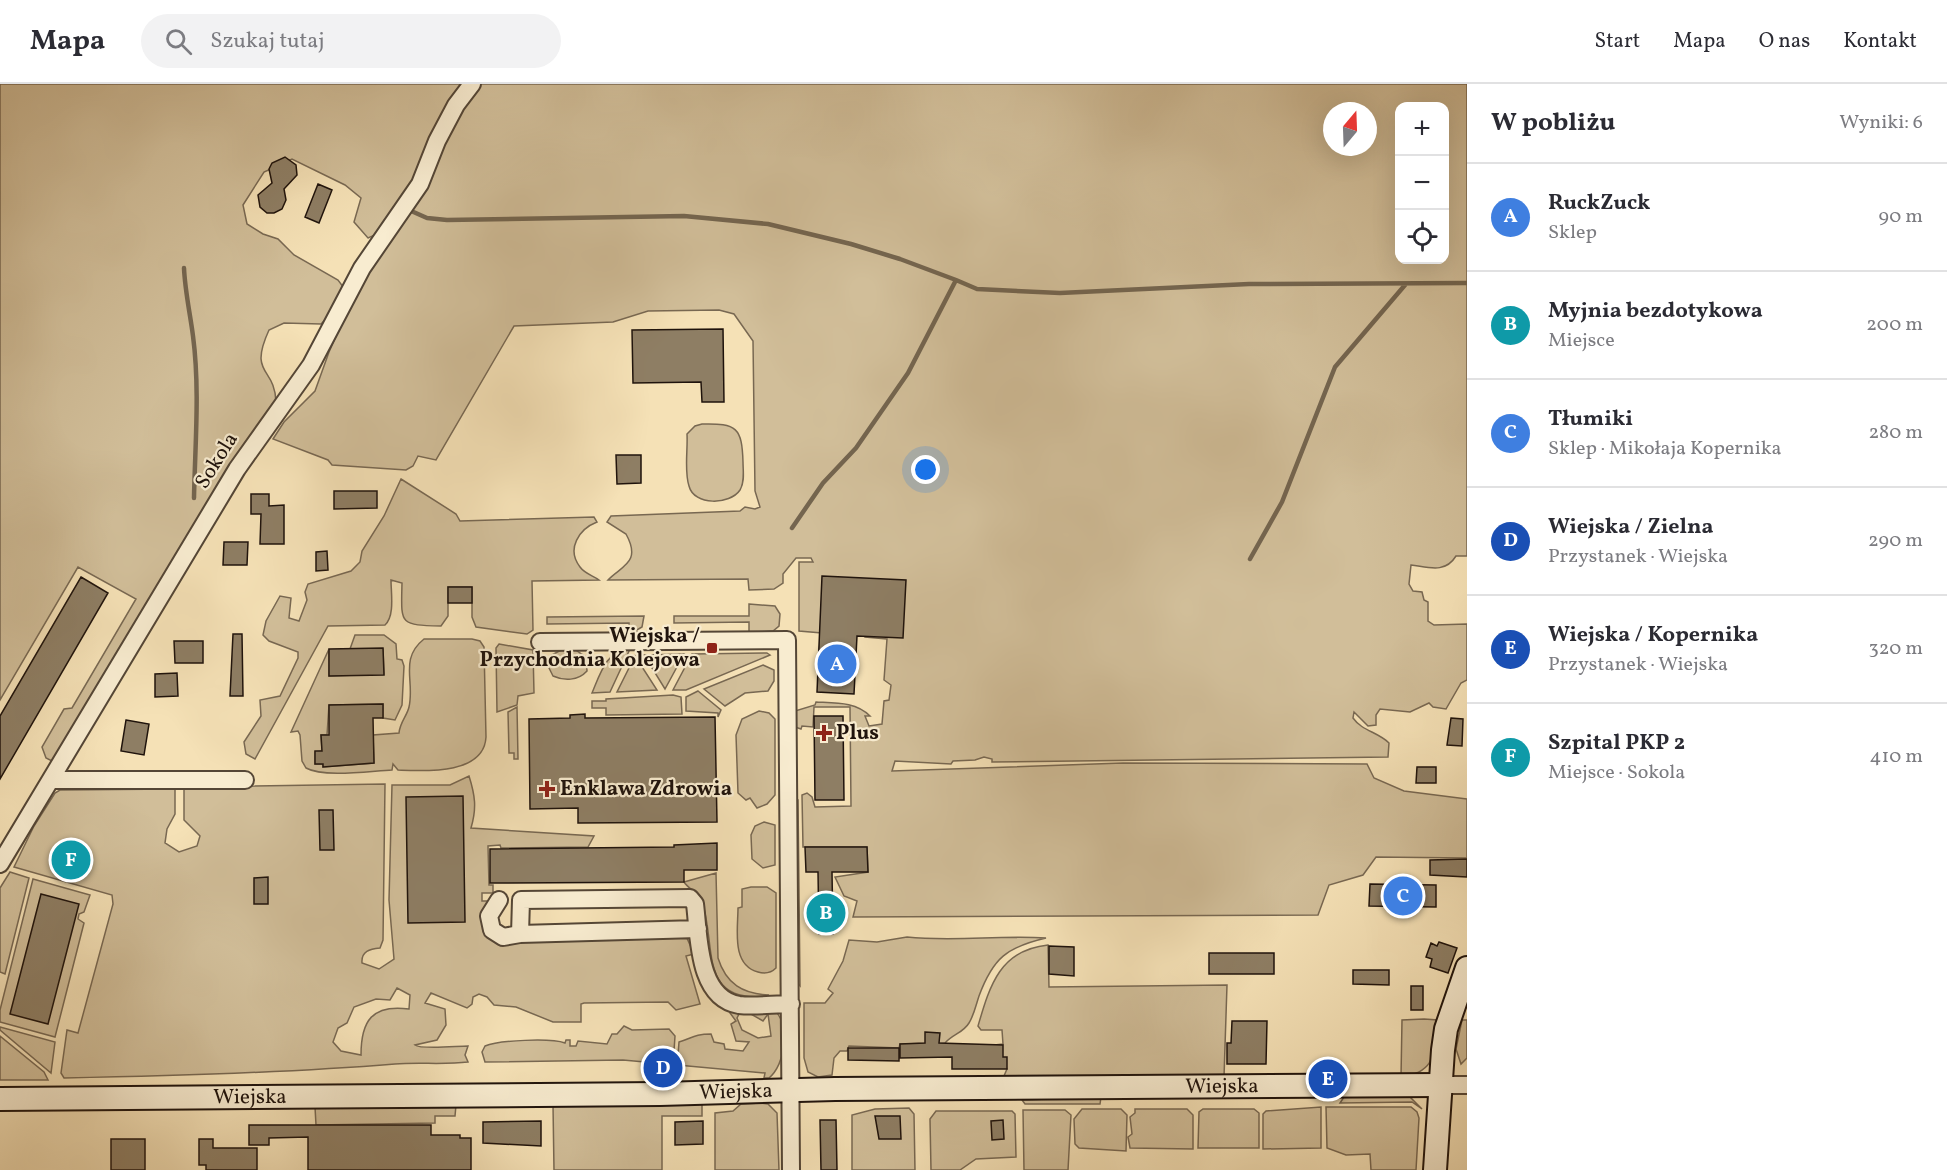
<!DOCTYPE html>
<html lang="pl">
<meta charset="utf-8">
<style>
body{margin:0;font-family:Vollkorn,serif;background:#f2f2f3;color:#2b2b33}
.controls{position:absolute;right:18px;top:18px;display:grid;overflow:hidden;border-radius:12px;box-shadow:0 6px 24px #0002}
.controls button{width:54px;height:54px;display:grid;place-items:center;padding:0;border:0;border-bottom:2px solid #e1e1e2;background:#fff;color:#2b2b33;font:30px sans-serif}
.compass{position:absolute;left:1323px;top:18px;width:54px;height:54px;border-radius:50%;background:#fff;box-shadow:0 6px 24px #0002;rotate:19deg}
.you{position:absolute;left:926px;top:386px;width:21px;height:21px;margin:-15px;border:4px solid #fff;border-radius:50%;background:#1a73e8;box-shadow:0 0 0 9px #1a73e833}
.badge{display:grid;place-items:center;width:39px;height:39px;border-radius:50%;background:#2563eb;color:#fff;font-size:20px;font-weight:700}
.pin{position:absolute;translate:-50% -50%;border:3px solid #fff;box-shadow:0 2px 6px #0006}
.list{margin:0;padding:0;list-style:none}
h2{display:flex;justify-content:space-between;align-items:center;height:78px;margin:0;padding:0 24px;font-size:26px}
h2 small{font-size:20px;font-weight:400;color:#7c7c81}
.list li{display:grid;grid-template-columns:39px 1fr auto;gap:18px;align-items:center;box-sizing:border-box;height:108px;padding:0 24px;border-top:2px solid #e1e1e2}
.list b{display:block;font-size:22px;white-space:nowrap}
.list p{margin:0;font-size:20px;white-space:nowrap;color:#7c7c81}
.list em{font-size:20px;font-style:normal;color:#7c7c81}
.icon{flex:none;width:33px;height:33px;fill:none;stroke:currentColor;stroke-width:2;stroke-linecap:round;stroke-linejoin:round}
.map{position:relative;flex:none;width:1467px;height:1086px;overflow:hidden}
header{display:flex;align-items:center;gap:36px;box-sizing:border-box;height:84px;padding:0 30px;background:#fff;border-bottom:2px solid #e1e1e2}
header strong{font-size:28px}
nav{display:flex;gap:33px;margin-inline-start:auto;font-size:21px}
.search{width:420px;height:54px;background:#f2f2f3;display:flex;align-items:center;gap:15px;box-sizing:border-box;padding:0 21px;border-radius:33px;color:#7c7c81;font-size:22px}
main{display:flex}
aside{flex:1;background:#fff}
.map>svg:first-child{display:block}
.green{fill:#d1be99;stroke:#786852;stroke-width:1.5;fill-rule:evenodd}
.lines{fill:none;stroke-linecap:round;stroke-linejoin:round}
.stream{stroke:#74654f;stroke-width:4.5}
.building{fill:#8e7e64;stroke:#1f130c;stroke-width:1.5}
.street-casing{stroke:#544636;stroke-width:20}
.secondary-casing{stroke:#1f130c;stroke-width:26}
.street{stroke:#f8ecd0;stroke-width:16}
.secondary{stroke:#f8ecd0;stroke-width:22}
.poi-dot{fill:#8f2418;stroke:#f8ecd0;stroke-width:2}
.labels{text-anchor:middle;dominant-baseline:central;stroke-width:4.5;stroke-linejoin:round;paint-order:stroke}
.street-label{font-size:21px;fill:#1f130c;stroke:#f8ecd0}
.poi-label{font-size:21px;font-weight:bold;fill:#1f130c;stroke:#f8ecd0;text-anchor:start}
</style>
<header>
<strong>Mapa</strong>
<div class="search"><svg class="icon" aria-label="search" viewBox="0 0 24 24"><circle cx="10" cy="10" r="6"/><path d="M15 15l6 6"/></svg>Szukaj tutaj</div>
<nav><a>Start</a><a>Mapa</a><a>O nas</a><a>Kontakt</a></nav>
</header>
<main>
<div class="map">
<svg width="1467" height="1086" viewBox="0 0 1467 1086">
<rect width="100%" height="100%" fill="#f5e1b6"/>
<filter id="stains"><feTurbulence type="fractalNoise" baseFrequency=".00333" numOctaves="4"/><feColorMatrix values="0 0 0 0 .2 0 0 0 0 .09 0 0 0 0 .02 0 0 0 .5 -.17"/></filter>
<radialGradient id="worn" r=".72"><stop offset=".6" stop-color="#630" stop-opacity="0"/><stop offset="1" stop-color="#630" stop-opacity=".3"/></radialGradient>
<path class="green" d="M0,0H467C450,35 404,143 368,154L354,138L361,114L345,101L292,75L264,88L243,121L247,140L263,150L278,155L294,171L338,196L344,204L329,232L321,240L284,239L269,246C248,292 275,282 276,318L52,677L46,674L42,663L64,625L72,624L136,515L78,483L0,616Z
M477,0H1467V472H1456C1445,490 1428,483 1411,481L1409,500L1413,507L1422,508L1424,516L1428,518V537L1434,541L1467,540V596L1461,599L1446,625L1433,623L1429,619L1410,628L1380,625L1376,631V641L1368,642L1354,628L1353,634C1362,647 1378,648 1389,659L1388,673L992,678V675L984,673L975,676L953,677L951,680L895,677L892,687L1123,679L1367,680L1374,694L1404,707L1467,715V774L1376,773L1363,791L1329,801L1318,831L853,833L857,817L844,812L835,793L868,788L867,763H803L802,711L807,709L812,713L815,723L851,722L850,623H814L813,643L802,642L801,645L795,643V627L815,621L816,618C837,619 856,618 870,632H865L869,642L882,640L884,617L889,616L891,601L884,596L887,555L865,553V550L858,549L857,552L799,547V478H813L811,474H796L783,490V499L774,505L749,506L748,495L608,496C621,482 642,479 626,450L607,438L611,432L740,427L745,423L755,425L760,423L755,407L753,257L734,230L719,226L648,227L613,238L514,242L436,376L418,372L413,382L406,386L332,381L328,376L273,355L284,338L315,307L329,268L353,214ZM1400,22H1444V176H1400ZM1332,27H1368V63H1332Z
M702,340C737,339 742,344 743,378C743,387 745,398 740,406C730,421 694,422 689,402C684,387 688,366 687,350L695,342Z
M401,395L456,430L460,437L594,433L597,438C579,445 566,465 580,483C585,490 594,492 599,496L532,497L533,546L527,550L476,543L472,533V503H448V532L441,542C399,541 401,541 402,499L391,496C391,509 395,532 385,541L328,542L255,675L246,670L244,658L261,632L260,616L280,612L298,574V568L269,557L263,551L266,537L280,512L291,514L289,534L299,537L307,516L305,508L308,500L351,487L360,478L362,467L384,432Z
M749,520L775,522L780,530L779,542L773,547L749,549V538L674,539V532H749Z
M644,532L642,543L630,550L629,539L547,540V533Z
M355,551H384L396,560L397,575L402,576L404,582L402,621L395,636L383,634V620L329,621L327,651H321L322,667L315,668V680H323V683L374,679L373,651L399,649C400,638 407,632 409,623C415,597 399,575 424,555H472L480,557L484,563L486,653C484,691 425,687 398,686L393,680L392,686C370,687 324,694 306,684L302,677L300,651L298,647L291,648L329,565V592L384,590L383,565H350Z
M499,560L533,566L534,609L518,612L517,621L497,628L496,564Z
M574,565L586,573L587,587C578,597 564,597 553,592L547,580L550,572L561,566Z
M630,565L610,608L592,609C600,590 607,565 630,565Z
M767,569L770,571L686,606H673L692,570Z
M684,570L665,605L644,571Z
M635,572L657,606L617,608Z
M763,581L774,586V597L768,607L745,609L725,622L704,605Z
M698,607L721,626L718,633V629L686,627V613Z
M673,611L681,613L682,630L606,631V624H592V617H606V615Z
M517,623L518,675H514V669H509L508,628Z
M759,627L769,629L775,635V711L767,720L757,724L750,714L746,716L738,709L736,651L742,635Z
M469,692C475,711 477,724 471,744L594,752L588,763L501,764L500,761L488,762L489,801H493V809H482V817H490L488,848L686,852L694,870L686,872L700,920L676,926L668,918L584,919L581,920V938H553L516,923L494,921L487,913L479,910L473,913L472,920L467,924L431,909L425,919L445,925L446,941L437,956L415,961C421,966 457,962 468,962L465,971L468,978C444,981 419,978 395,980C285,989 175,992 64,994L61,989L67,946L78,949L113,820L112,811L14,783L34,742L55,709L60,706L175,705V730L167,745L165,759L179,768L197,762L200,752L184,736V703L385,700L383,856L380,864C370,865 361,867 362,879L379,885L394,875L389,816L392,701H450ZM397,904L410,911L409,925C372,920 361,937 361,971L341,967L333,958L338,944L347,939L354,923L376,915L390,916Z
M796,716H798L800,902L797,899Z
M764,738L775,741V781L763,784L752,775L751,751L755,742Z
M10,788L29,794L5,890L0,888V804Z
M716,789L718,874C726,900 743,910 769,911L767,912C697,920 717,861 702,818C699,808 689,806 684,798Z
M33,795L90,811L84,828L79,830L78,835L84,839L55,953L0,938V926Z
M751,803H767L776,809V884C771,889 765,890 758,888C731,881 738,845 738,824L742,823V805Z
M907,853C953,858 999,851 1046,854C1007,863 993,874 979,912C976,921 974,931 969,939C963,949 953,950 945,959L900,960L899,964L849,962L847,967H840L834,974L832,991L818,993L808,988L804,974V919H825L833,909L828,905L843,877L849,856L877,858Z
M1048,861L1049,903L1227,901L1224,993L1006,995L1004,992L1007,985L996,973L995,961L1003,960L1002,946H981L978,942C990,901 1000,866 1048,861Z
M732,926L775,927C791,942 785,981 769,994H764L765,989L623,976L485,978L482,968L485,962C499,956 551,954 565,959L566,956H570V962H576L578,957L607,960L612,950H617L624,942L632,946L669,945L675,952L674,967L678,971L679,958C692,954 695,950 711,950L714,958L724,960L725,965L743,967L749,958L736,957L731,940L736,937L730,929ZM739,930H751L763,937L768,930L771,952L758,954L742,946L737,934Z
M1424,935L1438,936C1433,966 1439,988 1401,993L1402,936Z
M1462,936H1467V974L1461,980L1456,965Z
M0,943L55,958L51,989L0,946Z
M0,952L44,988L48,996H0Z
M1346,1010L1408,1011L1422,1025L1412,1018L1340,1019Z
M1101,1013L1100,1020H1025L1022,1016Z
M702,1019V1032H662V1086H554L553,1021Z
M761,1019L768,1020L777,1029L779,1086H715V1029L733,1027L741,1020Z
M456,1021L455,1032H435V1039L316,1041L315,1023Z
M1321,1023V1064L1263,1065V1030L1266,1027Z
M1326,1023H1411L1417,1028L1419,1034L1416,1086H1371L1370,1070L1346,1071L1327,1064Z
M909,1024L914,1030L915,1086H852V1031L875,1025Z
M1082,1025H1121L1127,1031L1126,1067L1079,1064L1075,1060L1074,1035Z
M1135,1025H1187L1193,1031V1065L1130,1064L1128,1053L1132,1050L1130,1033L1135,1029Z
M1203,1025H1254L1259,1029V1064H1198L1199,1028Z
M1023,1026H1065L1071,1031L1068,1086H1024Z
M936,1027H1012L1015,1030L1016,1073L976,1075L960,1086H931L930,1035Z"/>
<g class="lines">
<path class="stream" d="M409,126L427,134L447,136L684,132L768,140L851,160L900,175L956,196L908,289L856,364L823,399L792,444
M184,184C185,207 190,229 193,252C200,305 195,361 194,414
M956,196L977,205L1060,209L1249,200L1467,199
M1250,475L1282,418L1335,283L1405,201"/>
</g>
<path class="building" d="M285,73L296,81L297,91L284,105L286,116L282,125L274,129H267L260,123L258,111L272,99L269,85L272,79Z
M318,100L332,106L319,139L305,133Z
M723,245L724,318H702L701,298L633,299L632,246Z
M616,371H641V399L617,400Z
M334,407H377V424L334,425Z
M251,410H269V422L284,421V460H260L261,430H251Z
M224,458H248L247,481H223Z
M327,467L328,486L316,487V468Z
M822,492L906,496L903,554L857,552L854,610L817,608Z
M81,493L108,509L0,695V632Z
M448,503H472V519H448Z
M233,550H242L243,612H230Z
M174,557H203V579H175Z
M383,564L384,591L329,592V565Z
M177,589L178,612L155,613V590Z
M383,620V634H373L374,679L323,683V680H315V667H322L321,651H329V621Z
M585,630V634L715,633L717,738L578,739V724L530,725L529,635L570,634V631Z
M814,632H843L844,716H815Z
M1451,634L1463,635L1462,662L1447,661Z
M126,636L149,640L144,671L121,667Z
M1417,683H1436V699H1416Z
M463,712L465,838L408,839L406,713Z
M319,726H333L334,766H320Z
M717,759V786H684V798L490,799V765L674,763V761Z
M805,763H867L868,788H832L833,850H819L818,788H806Z
M1467,775V793L1430,791V776Z
M268,793V820H254V794Z
M1370,800L1436,801V823L1369,822Z
M41,810L79,820L48,940L10,930Z
M1439,858L1457,864L1448,889L1430,883L1432,875L1426,873L1431,859L1437,862Z
M1049,862L1074,863V892L1049,890Z
M1209,869H1274V890H1209Z
M1353,886H1389V901L1353,900Z
M1411,902H1423V926H1411Z
M1232,937H1267L1266,980H1227V959H1231Z
M925,948L940,949L939,959L1003,961V973H1007V985H952V973L900,974V960L925,959Z
M848,964H899V977L848,976Z
M875,1032H900L901,1055H879Z
M820,1036H836L837,1086H821Z
M1003,1036L1004,1055L992,1056L991,1037Z
M541,1037V1062L483,1059V1038Z
M703,1037V1060L675,1061V1038Z
M249,1041H431V1051H460V1054H471V1086H308V1053L269,1054V1061H249Z
M111,1055H145V1086H111Z
M199,1055H213V1064H257V1086H206V1081H199Z"/>
<g class="lines">
<defs>
<path id="street" d="M540,558L787,556L791,1086
M52,696H245
M0,780L237,385L311,281L362,184L420,100L437,57L456,21L472,0
M499,816L489,832L492,846L503,853L520,850
M698,845L520,850L521,816L690,814L695,820C699,851 697,914 739,921C755,923 774,920 791,920
M1440,1001H1467"/>
<g id="secondary">
<path id="s1" d="M0,1015L660,1010L835,1005L1440,1001"/>
<path d="M1435,1086L1443,966L1446,945L1467,884"/>
</g>
</defs>
<use href="#street" class="street-casing"/>
<use href="#secondary" class="secondary-casing"/>
<use href="#street" class="street"/>
<use href="#secondary" class="secondary"/>
</g>
<g class="poi-dot">
<rect x="706" y="558" width="12" height="12" rx="3"/>
<path d="M821 640h6v6h6v6h-6v6h-6v-6h-6v-6h6z"/>
<path d="M544 696h6v6h6v6h-6v6h-6v-6h-6v-6h6z"/>
</g>
<g class="labels">
<g class="street-label">
<text transform="translate(217 377) rotate(-58)">Sokola</text>
<text stroke="none"><textPath href="#s1" startOffset="1222">Wiejska</textPath></text>
<text stroke="none"><textPath href="#s1" startOffset="736">Wiejska</textPath></text>
<text stroke="none"><textPath href="#s1" startOffset="250">Wiejska</textPath></text>
</g>
<g class="poi-label">
<text x="700" y="552" text-anchor="end">Wiejska /<tspan x="700" dy="24">Przychodnia Kolejowa</tspan></text>
<text x="836" y="649">Plus</text>
<text x="560" y="705">Enklawa Zdrowia</text>
</g>
</g>
<rect width="100%" height="100%" filter="url(#stains)"/>
<rect width="100%" height="100%" fill="url(#worn)"/>
</svg>
<div class="controls">
<button>+</button>
<button>−</button>
<button><svg class="icon" aria-label="locate" viewBox="0 0 24 24"><circle cx="12" cy="12" r="6"/><path d="M12 2v4M12 18v4M2 12h4M18 12h4"/></svg></button>
</div>
<svg class="compass" viewBox="-18 -18 36 36"><path d="M0-13l5 13h-10z" fill="#e53935"/><path d="M0 13l5-13h-10z" fill="#7c7c81"/></svg>
<div class="you"></div>
<div class="pin badge" style="left:837px;top:580px;background:#3f7fe0">A</div>
<div class="pin badge" style="left:826px;top:829px;background:#0f9aa8">B</div>
<div class="pin badge" style="left:1403px;top:812px;background:#3f7fe0">C</div>
<div class="pin badge" style="left:663px;top:984px;background:#1a4fb4">D</div>
<div class="pin badge" style="left:1328px;top:995px;background:#1a4fb4">E</div>
<div class="pin badge" style="left:71px;top:776px;background:#0f9aa8">F</div>
</div>
<aside>
<h2>W pobliżu<small>Wyniki: 6</small></h2>
<ul class="list">
<li><span class="badge" style="background:#3f7fe0">A</span><div><b>RuckZuck</b><p>Sklep</p></div><em>90 m</em></li>
<li><span class="badge" style="background:#0f9aa8">B</span><div><b>Myjnia bezdotykowa</b><p>Miejsce</p></div><em>200 m</em></li>
<li><span class="badge" style="background:#3f7fe0">C</span><div><b>Tłumiki</b><p>Sklep · Mikołaja Kopernika</p></div><em>280 m</em></li>
<li><span class="badge" style="background:#1a4fb4">D</span><div><b>Wiejska / Zielna</b><p>Przystanek · Wiejska</p></div><em>290 m</em></li>
<li><span class="badge" style="background:#1a4fb4">E</span><div><b>Wiejska / Kopernika</b><p>Przystanek · Wiejska</p></div><em>320 m</em></li>
<li><span class="badge" style="background:#0f9aa8">F</span><div><b>Szpital PKP 2</b><p>Miejsce · Sokola</p></div><em>410 m</em></li>
</ul>
</aside>
</main>
